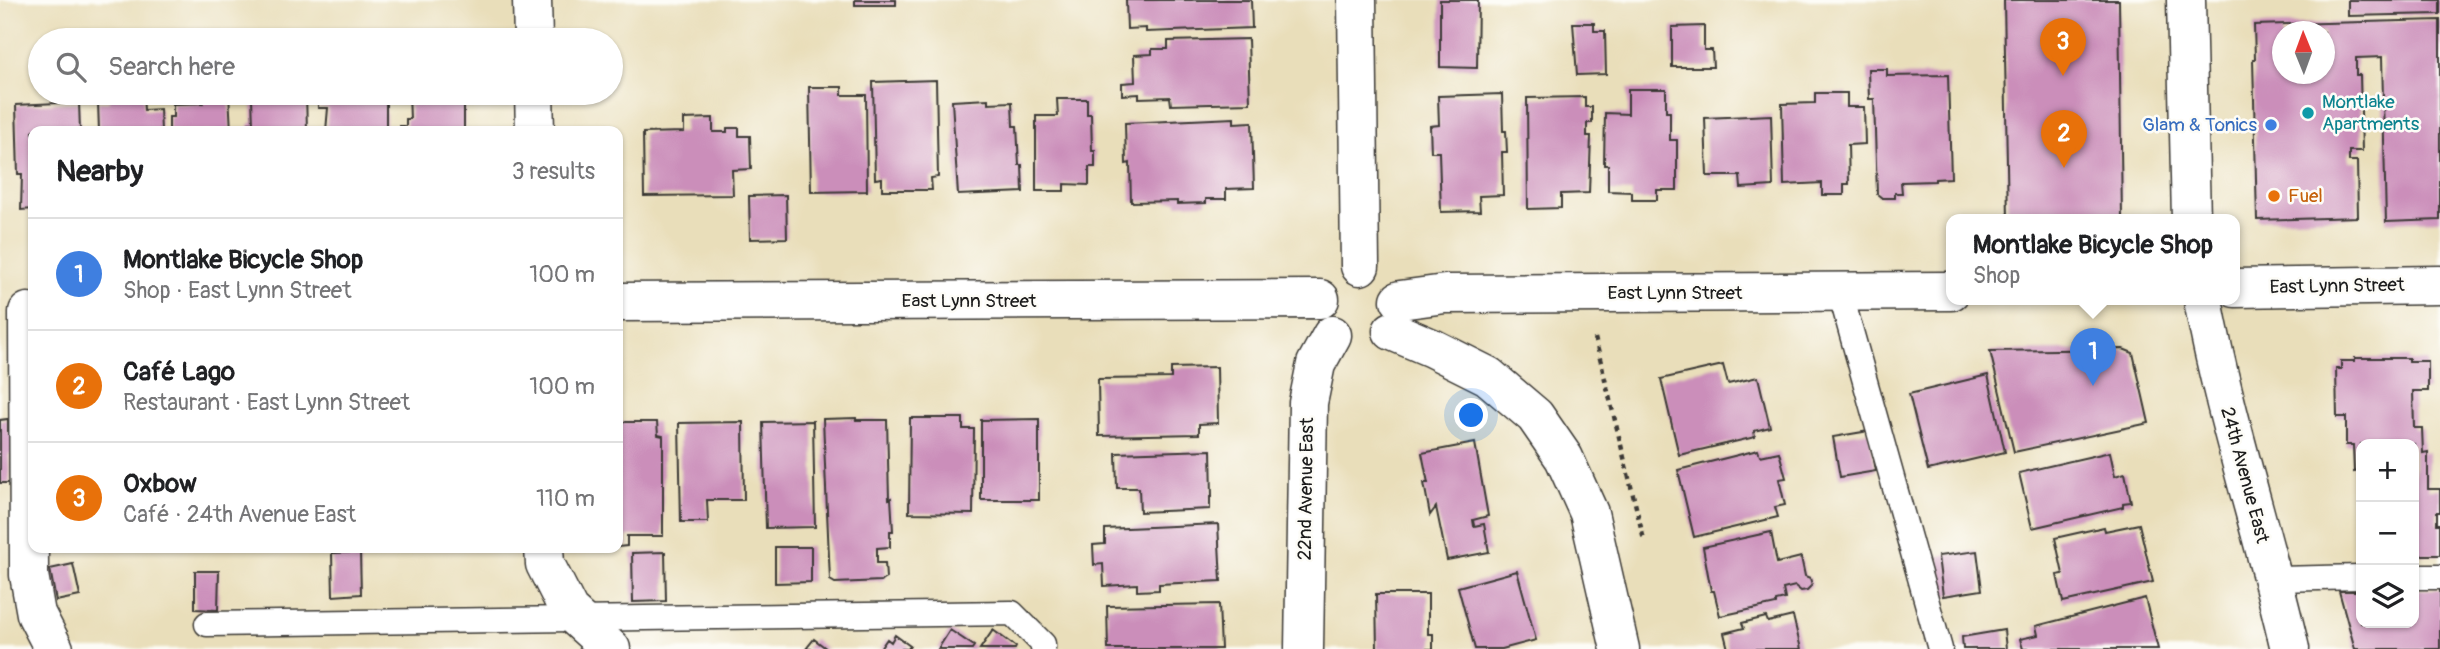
<!DOCTYPE html>
<meta charset="utf-8">
<style>
body{margin:0;font-family:Pangolin,sans-serif;background:#f2f2f2;color:#202124}
.controls{position:absolute;right:21px;bottom:21px;display:grid;overflow:hidden;border-radius:14px;box-shadow:0 2px 5px #0004}
.controls button{width:63px;height:63px;display:grid;place-items:center;padding:0;border:0;border-bottom:2px solid #e0e0e0;background:#fff;color:#202124;font:35px sans-serif}
.compass{position:absolute;left:2272px;top:21px;width:63px;height:63px;border-radius:50%;background:#fff;box-shadow:0 2px 5px #0004;rotate:359deg}
.you{position:absolute;left:1472px;top:416px;width:24px;height:24px;margin:-18px;border:5px solid #fff;border-radius:50%;background:#1a73e8;box-shadow:0 0 0 10px #1a73e833}
.badge{display:grid;place-items:center;width:46px;height:46px;border-radius:50%;background:#d93025;color:#fff;font-size:23px;font-weight:700}
.pin{position:absolute;translate:-50% -58px;filter:drop-shadow(0 2px 4px #0008)}
.pin::after{content:'';position:absolute;top:37px;width:24px;height:21px;background:inherit;clip-path:polygon(0 0,100% 0,50% 100%)}
.popup{position:absolute;left:1946px;top:214px;width:294px;height:91px;box-sizing:border-box;display:grid;place-content:center;border-radius:14px;background:#fff;filter:drop-shadow(0 2px 5px #0005);font-size:23px;white-space:nowrap;color:#757577}
.popup b{font-size:26px;color:#202124}
.popup::after{content:'';position:absolute;left:50%;top:100%;margin-left:-14px;border:14px solid transparent;border-top-color:#fff}
.list{margin:0;padding:0;list-style:none}
h2{display:flex;justify-content:space-between;align-items:center;height:91px;margin:0;padding:0 28px;font-size:30px}
h2 small{font-size:23px;font-weight:400;color:#757577}
.list li{display:grid;grid-template-columns:46px 1fr auto;gap:21px;align-items:center;box-sizing:border-box;height:112px;padding:0 28px;border-top:2px solid #e0e0e0}
.list b{display:block;font-size:26px;white-space:nowrap}
.list p{margin:0;font-size:23px;white-space:nowrap;color:#757577}
.list em{font-size:23px;font-style:normal;color:#757577}
.icon{flex:none;width:38px;height:38px;fill:none;stroke:currentColor;stroke-width:2;stroke-linecap:round;stroke-linejoin:round}
.map{position:relative;flex:none;width:2440px;height:649px;overflow:hidden}
.search{position:absolute;background:#fff;box-shadow:0 2px 5px #0004;left:28px;top:28px;width:595px;height:77px;display:flex;align-items:center;gap:18px;box-sizing:border-box;padding:0 24px;border-radius:38px;color:#757577;font-size:26px}
.panel{position:absolute;background:#fff;box-shadow:0 2px 5px #0004;left:28px;top:126px;width:595px;height:427px;border-radius:14px}
.map>svg:first-child{display:block}
.building{fill:#cb8eba;fill-rule:evenodd}
.lines{fill:none;stroke-linecap:round;stroke-linejoin:round}
.lane-casing{stroke:#3b3934;stroke-width:27}
.street-casing{stroke:#3b3934;stroke-width:41}
.primary-casing{stroke:#3b3934;stroke-width:41}
.path{stroke:#3b3934;stroke-width:4.5;stroke-dasharray:5 5;stroke-linecap:butt}
.lane{stroke:#fff;stroke-width:24}
.street{stroke:#fff;stroke-width:38}
.primary{stroke:#fff;stroke-width:38}
.culture-dot{fill:#0f9aa8;stroke:#fdfcf7;stroke-width:2.5}
.shop-dot{fill:#3f7fe0;stroke:#fdfcf7;stroke-width:2.5}
.food-dot{fill:#e8710a;stroke:#fdfcf7;stroke-width:2.5}
.labels{text-anchor:middle;dominant-baseline:central;stroke-width:5;stroke-linejoin:round;paint-order:stroke}
.culture-label{font-size:19px;fill:#0d838f;stroke:#fdfcf7;text-anchor:start}
.shop-label{font-size:19px;fill:#366cbe;stroke:#fdfcf7;text-anchor:end}
.food-label{font-size:19px;fill:#c56008;stroke:#fdfcf7;text-anchor:start}
.street-label{font-size:19px;fill:#1c1c1c;stroke:#fdfcf7}
</style>
<div class="map">
<svg width="2440" height="649" viewBox="0 0 2440 649">
<rect width="100%" height="100%" fill="#fdfcf7"/>
<filter id="ink" filterUnits="userSpaceOnUse"><feTurbulence type="fractalNoise" baseFrequency=".0143" numOctaves="2"/><feDisplacementMap in="SourceGraphic" scale="14" xChannelSelector="R" yChannelSelector="G"/><feConvolveMatrix kernelMatrix="1 2 1 2 8 2 1 2 1" color-interpolation-filters="sRGB"/></filter>
<filter id="wash" filterUnits="userSpaceOnUse"><feTurbulence type="fractalNoise" baseFrequency=".00686" numOctaves="4" result="noise"/><feDisplacementMap in="SourceGraphic" scale="28" xChannelSelector="R" yChannelSelector="G"/><feGaussianBlur stdDeviation="1.57" result="paint"/><feColorMatrix in="noise" values="0 0 0 0 0 0 0 0 0 0 0 0 0 0 0 0 0 1.4 0 .05"/><feComposite in="paint" operator="in"/></filter>
<g filter="url(#wash)">
<rect width="100%" height="100%" fill="#e9deba"/>
<g id="blocks">
<path class="building" d="M855,0H896V5H855Z
M1126,0H1251L1252,28L1146,32V28L1127,29Z
M1440,0H1478L1477,68L1440,67Z
M2004,0H2119L2122,220H2008Z
M2348,0H2440V14L2348,16Z
M2440,20V220L2386,222L2382,57L2356,58V75H2360L2362,151H2349V161H2357L2358,217L2257,220L2253,59H2255L2254,25ZM2282,32H2324V74H2282Z
M1573,23H1594V31H1605L1606,74L1577,75Z
M1704,26V50H1712L1713,67H1672V27Z
M1248,39L1250,103L1171,105L1170,97L1139,98V94L1122,95V83L1135,82L1134,55L1152,54V49H1168V41Z
M1868,69H1887V76L1948,75L1951,178L1935,179V181L1901,182L1902,193H1895V198H1882L1877,194L1874,99H1869Z
M936,80L938,177L931,178L932,190H882V178L875,179L873,82Z
M809,87H842V95H866L867,191L811,192Z
M1628,89H1666V112H1670V140H1677V190H1657V200H1632V192L1608,191V165H1604L1605,113L1628,114Z
M206,93H229L231,131H169V117H173V104L203,103V95H206Z
M284,93H306L307,131H249V123H253L252,99L284,97Z
M318,93H367V96L386,95V131H326L328,108H318Z
M409,93H464V131H400V126H406V119H410Z
M1815,93H1847V107H1864L1865,144L1848,145L1849,184H1844V195H1822V183L1784,185L1782,104L1815,103Z
M1502,94L1503,131H1506L1507,152H1502L1503,195L1479,196L1480,211L1441,212L1439,152H1431L1430,126L1439,125L1438,96Z
M143,95L144,110L160,109L161,131H99L98,102H109V96Z
M1585,97V107H1592V123H1587V136H1591L1589,193L1561,194V208L1528,209L1527,98Z
M988,99V103L1012,102L1013,126H1017L1019,165H1022L1023,192L958,195L952,101Z
M1057,99H1087V114H1091L1092,151H1095V167H1089V185L1064,184V191H1036V116H1058Z
M79,102L80,131H33V209L21,210L22,174H18L16,105Z
M1771,115L1773,186L1741,188L1740,176H1707L1705,118Z
M713,118V132H727V128H739V136H750L751,169L732,170L733,195L644,196L643,133L684,132V119Z
M1234,118V123L1252,122L1254,188L1226,189V199H1206V203L1177,204V201L1131,202L1130,163L1126,164L1125,123Z
M786,195L787,238L750,239L749,196Z
M2123,349L2133,353L2149,423L2014,452L1990,351Z
M2355,358H2409V361H2428V391H2413L2414,428H2422L2423,453L2428,452V489H2440V512H2437V524H2440V555H2414V444H2361V471L2354,472L2353,445H2346V417H2337L2336,369H2341V361H2355Z
M1723,365L1728,384L1758,377L1770,427L1754,431L1755,437L1679,455L1661,379Z
M1217,367L1218,423L1199,424V434L1099,436L1098,379L1171,378V368Z
M1988,375L2005,452L1928,470L1909,394Z
M856,418V420H887L889,499L891,498L893,531H890V547L877,548V563H885L886,578L881,581L835,583L830,580L823,419Z
M910,418H963V429H974L973,514L909,513Z
M8,419V433H15L16,454H9L10,483H0V420Z
M1039,419V500H981V420Z
M813,421L815,527L766,528L763,422Z
M618,422H657L658,435L663,436V536H627V546L618,547Z
M743,422L744,500H707L708,522H681L679,423Z
M1869,431L1876,471L1840,477L1833,437Z
M1475,443L1488,516L1473,520L1474,526L1484,524L1489,552L1447,560L1436,507L1430,515L1424,483H1428L1422,453Z
M1211,450L1212,497H1210V509L1140,512L1139,488H1117L1116,453Z
M1758,450L1760,456L1779,452L1786,478L1779,479L1785,505L1775,507L1778,517L1694,537L1678,470Z
M2110,452L2115,476L2125,473L2131,502L2123,503V507L2032,528L2019,473Z
M1218,524L1221,581L1159,584V590L1137,591V584L1104,586L1103,564L1094,565L1093,545L1105,544V529Z
M2139,524L2153,582L2063,602L2057,575L2063,574L2055,538L2104,527L2105,531Z
M1771,532L1777,563L1801,557L1805,576L1810,578L1812,585L1807,590L1801,591L1795,586L1783,589L1785,599L1776,601V604L1720,616L1714,591H1711L1703,547Z
M775,547H811V582L775,583Z
M1977,551L1982,590L1943,596L1938,556Z
M360,552L361,594L333,596L332,553Z
M665,552L666,601L633,602L632,553Z
M73,564L80,596L56,601L50,569Z
M195,571H219L218,610L195,609Z
M1517,571L1536,640L1502,649H1475L1458,587Z
M2414,589H2440V649H2355L2339,591H2361V623H2414Z
M1376,594H1428V634H1433V649H1377Z
M2145,598L2158,649H2023L2020,639L2038,635L2036,626Z
M1219,604L1221,649H1108L1107,606Z
M1793,616L1801,649H1728L1724,633L1744,628L1742,623L1766,617L1768,622Z
M950,630L974,646L972,649H938Z
M993,630L1016,647L1015,649H980Z
M2004,630L2006,649H1963L1962,637Z
M895,635L910,646L908,649H880L887,639L891,642Z
M814,639L827,649H806Z"/>
</g>
</g>
<g filter="url(#ink)">
<use href="#blocks" fill-opacity="0" stroke="#3b3934" stroke-width="2"/>
<g class="lines">
<defs>
<path id="lane" d="M1840,292L1940,649
M2414,577H2440
M2273,579L2361,577
M207,624L1012,613L1043,644V649"/>
<path id="street" d="M532,0L533,40
M1357,0L1360,266
M534,93L535,131
M2235,288L2440,285
M1400,300L1445,294L1951,291
M618,302L1320,299
M28,312L29,575L36,614L54,649
M1392,331L1432,348L1488,376L1535,416L1564,458L1589,513L1620,649
M544,548L545,564L569,611L611,649
M1304,649L1308,403L1316,364L1332,335"/>
<path id="primary" d="M2186,0L2191,220
M2203,300C2225,418 2263,532 2290,649"/>
</defs>
<use href="#lane" class="lane-casing"/>
<use href="#street" class="street-casing"/>
<use href="#primary" class="primary-casing"/>
<path class="path" d="M1595,338L1644,540"/>
<use href="#lane" class="lane"/>
<use href="#street" class="street"/>
<use href="#primary" class="primary"/>
</g>
</g>
<circle class="culture-dot" cx="2308" cy="113" r="7"/>
<circle class="shop-dot" cx="2271" cy="125" r="7"/>
<circle class="food-dot" cx="2274" cy="196" r="7"/>
<g class="labels">
<g class="culture-label">
<text x="2322" y="102">Montlake<tspan x="2322" dy="22">Apartments</tspan></text>
</g>
<g class="shop-label">
<text x="2257" y="125">Glam &amp; Tonics</text>
</g>
<g class="food-label">
<text x="2288" y="196">Fuel</text>
</g>
<g class="street-label">
<text transform="translate(2337 286) rotate(-1)">East Lynn Street</text>
<text x="1675" y="293">East Lynn Street</text>
<text x="969" y="301">East Lynn Street</text>
<text transform="translate(2245 475) rotate(75)">24th Avenue East</text>
<text transform="translate(1306 489) rotate(-89)">22nd Avenue East</text>
</g>
</g>
</svg>
<div class="controls">
<button>+</button>
<button>−</button>
<button><svg class="icon" aria-label="layers" viewBox="0 0 24 24"><path d="M12 4l9 5-9 5-9-5zM3 14l9 5 9-5"/></svg></button>
</div>
<svg class="compass" viewBox="-18 -18 36 36"><path d="M0-13l5 13h-10z" fill="#e53935"/><path d="M0 13l5-13h-10z" fill="#757577"/></svg>
<div class="you"></div>
<div class="pin badge" style="left:2093px;top:386px;background:#3f7fe0">1</div>
<div class="popup"><b>Montlake Bicycle Shop</b>Shop</div>
<div class="pin badge" style="left:2064px;top:168px;background:#e8710a">2</div>
<div class="pin badge" style="left:2063px;top:76px;background:#e8710a">3</div>
<div class="search"><svg class="icon" aria-label="search" viewBox="0 0 24 24"><circle cx="10" cy="10" r="6"/><path d="M15 15l6 6"/></svg>Search here</div>
<section class="panel">
<h2>Nearby<small>3 results</small></h2>
<ul class="list">
<li><span class="badge" style="background:#3f7fe0">1</span><div><b>Montlake Bicycle Shop</b><p>Shop · East Lynn Street</p></div><em>100 m</em></li>
<li><span class="badge" style="background:#e8710a">2</span><div><b>Café Lago</b><p>Restaurant · East Lynn Street</p></div><em>100 m</em></li>
<li><span class="badge" style="background:#e8710a">3</span><div><b>Oxbow</b><p>Café · 24th Avenue East</p></div><em>110 m</em></li>
</ul>
</section>
</div>
